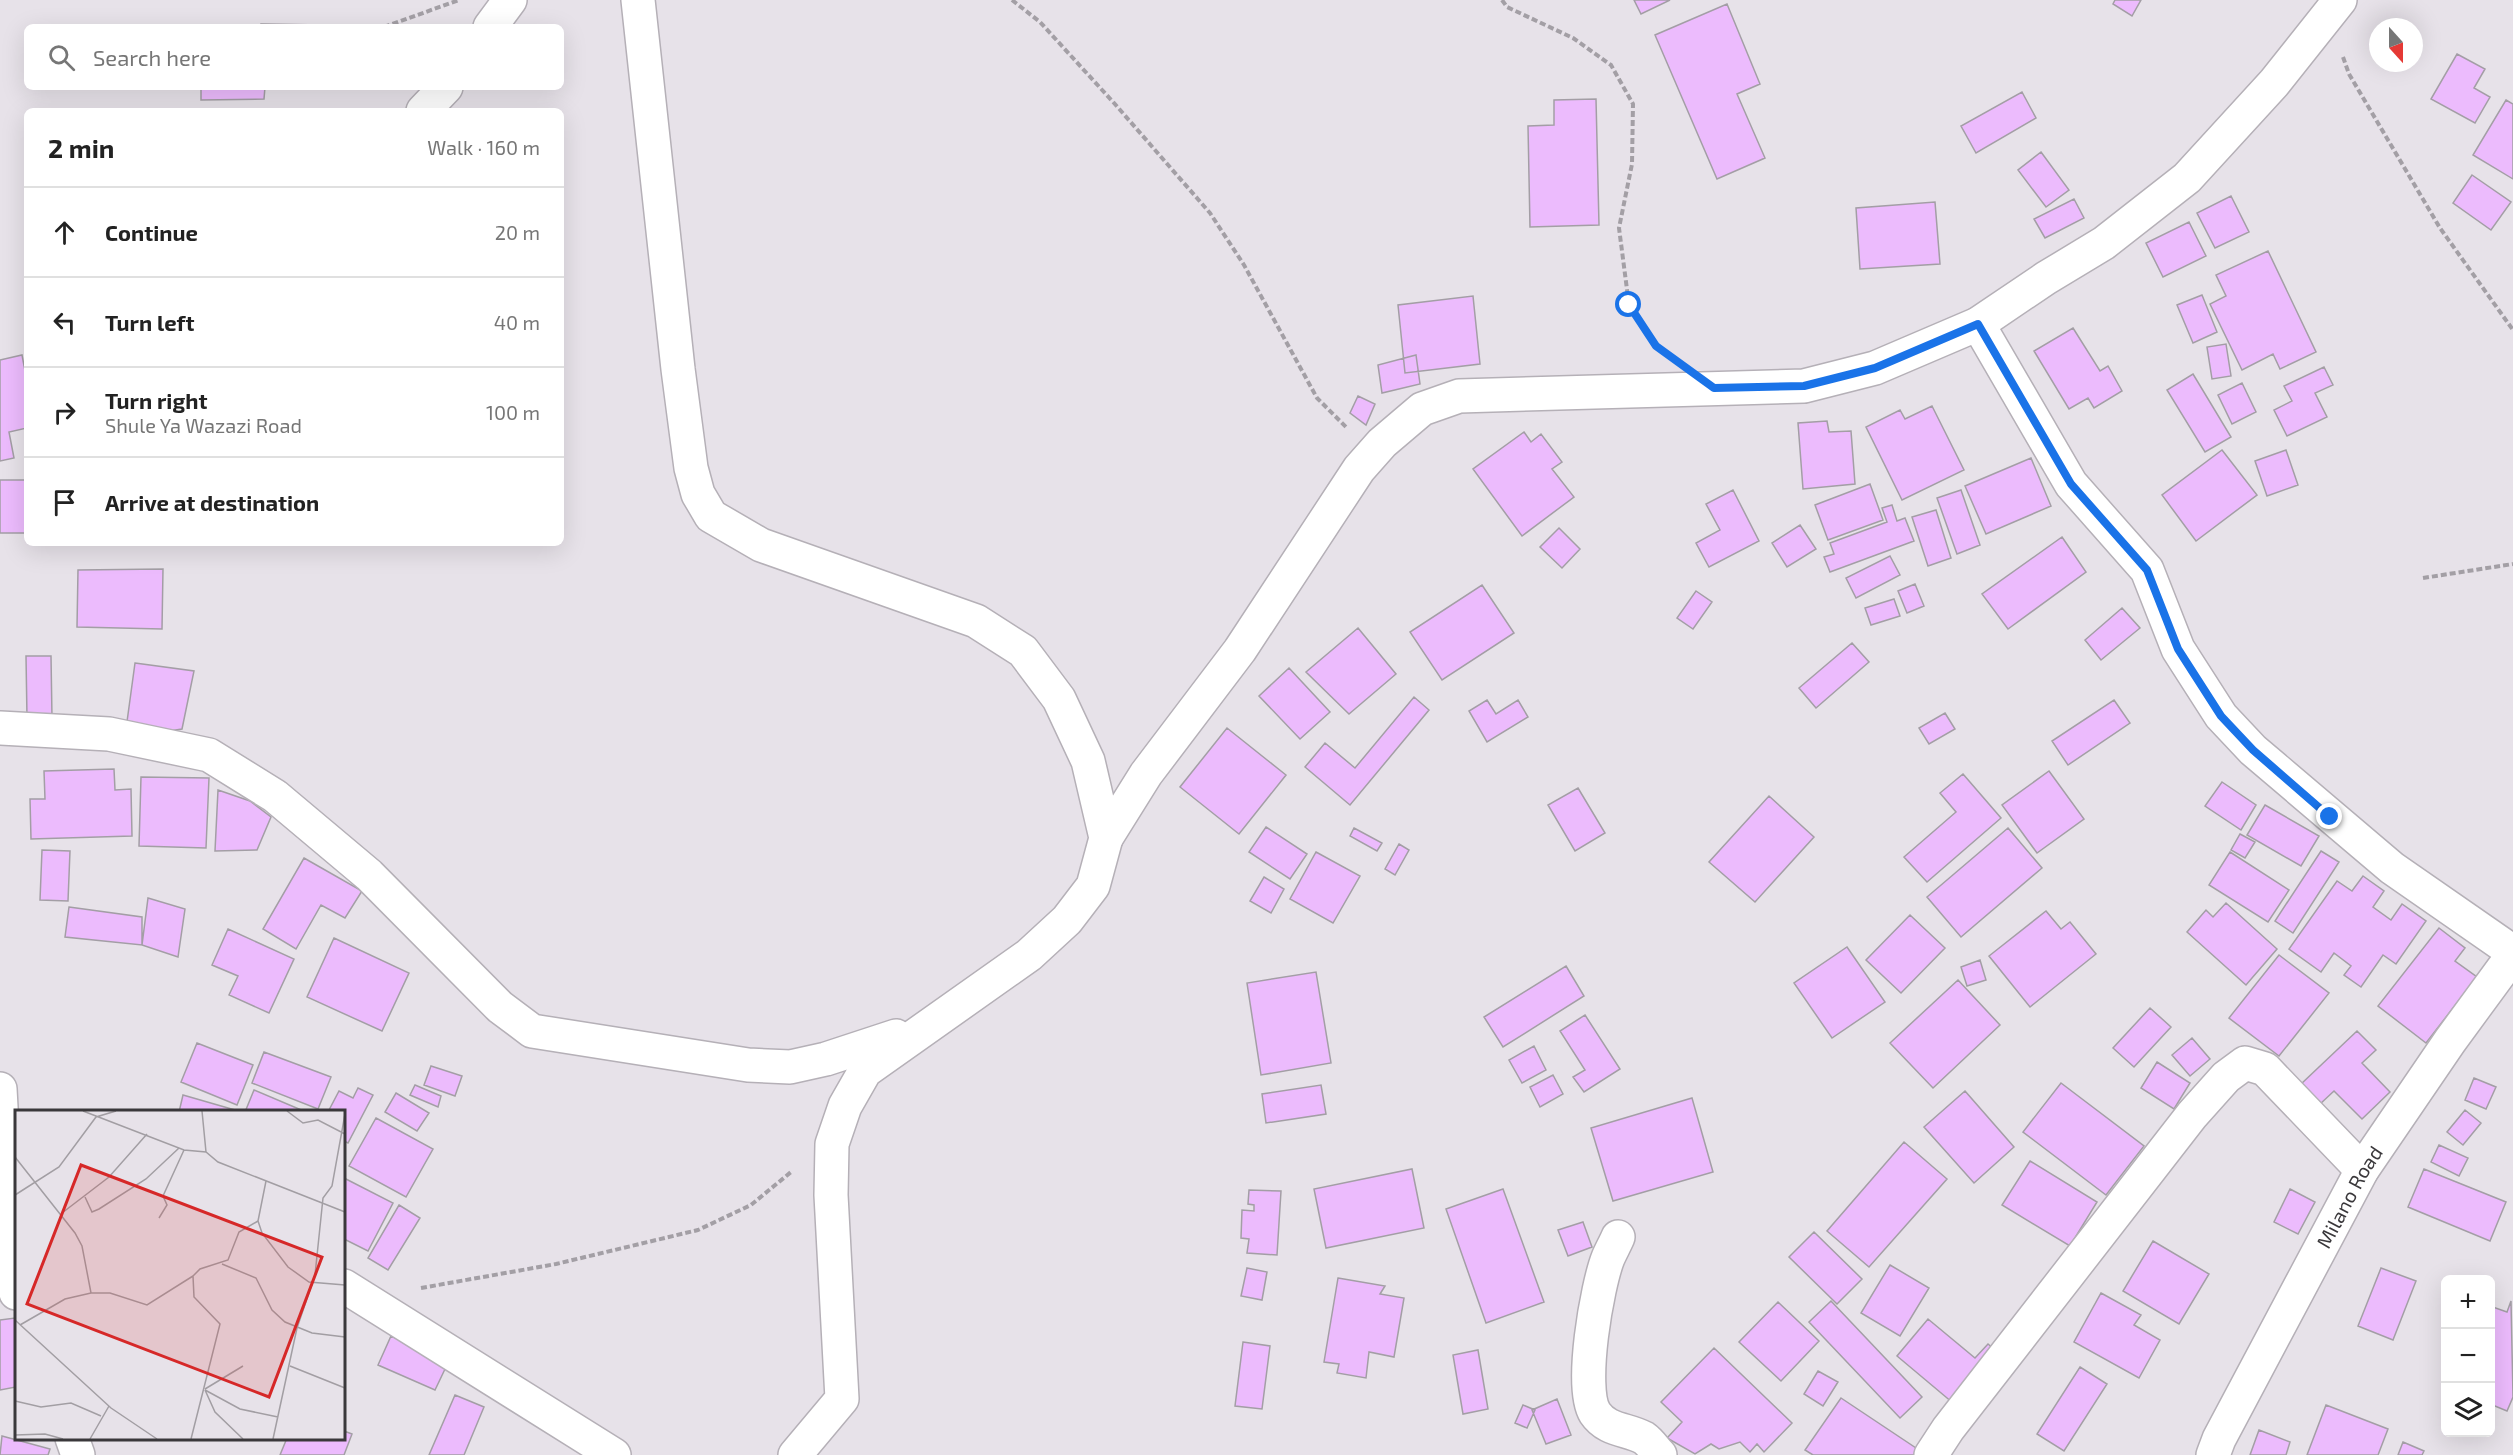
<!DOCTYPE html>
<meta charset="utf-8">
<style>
body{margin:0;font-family:"Exo 2",sans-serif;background:#f6f6f6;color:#222}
.controls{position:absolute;right:18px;bottom:18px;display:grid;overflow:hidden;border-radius:9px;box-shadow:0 6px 24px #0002}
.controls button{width:54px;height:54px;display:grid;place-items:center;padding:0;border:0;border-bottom:2px solid #e0e0e0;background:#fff;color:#222;font:30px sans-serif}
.compass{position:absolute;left:2369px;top:18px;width:54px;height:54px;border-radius:50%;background:#fff;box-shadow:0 6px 24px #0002;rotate:159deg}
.stop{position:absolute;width:18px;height:18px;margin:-14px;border:4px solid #1a73e8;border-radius:50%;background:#fff}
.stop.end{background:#1a73e8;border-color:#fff;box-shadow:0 2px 6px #0008}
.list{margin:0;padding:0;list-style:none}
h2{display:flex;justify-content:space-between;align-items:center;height:78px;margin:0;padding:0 24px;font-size:26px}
h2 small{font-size:20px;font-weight:400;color:#767676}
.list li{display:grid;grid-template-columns:39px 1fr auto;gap:18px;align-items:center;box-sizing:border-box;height:90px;padding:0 24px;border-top:2px solid #e0e0e0}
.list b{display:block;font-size:22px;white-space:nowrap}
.list p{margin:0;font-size:20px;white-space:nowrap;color:#767676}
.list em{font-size:20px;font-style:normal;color:#767676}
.icon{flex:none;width:33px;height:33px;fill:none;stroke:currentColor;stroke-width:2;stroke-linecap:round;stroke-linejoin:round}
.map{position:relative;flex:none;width:2513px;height:1455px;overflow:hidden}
.search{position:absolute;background:#fff;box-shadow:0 6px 24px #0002;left:24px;top:24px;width:540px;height:66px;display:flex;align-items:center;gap:15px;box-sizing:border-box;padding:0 21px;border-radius:9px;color:#767676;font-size:22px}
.panel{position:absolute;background:#fff;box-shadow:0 6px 24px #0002;left:24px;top:108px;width:540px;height:438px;border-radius:9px}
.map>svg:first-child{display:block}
.building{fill:#ecbbfd;stroke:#a39ea5;stroke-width:1.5}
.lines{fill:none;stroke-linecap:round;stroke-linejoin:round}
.street-casing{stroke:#b5b0b7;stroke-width:36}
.path{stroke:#a39fa5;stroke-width:4;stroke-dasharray:6 3;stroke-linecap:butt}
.street{stroke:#fff;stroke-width:33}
.route{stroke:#1a73e8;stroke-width:8}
.labels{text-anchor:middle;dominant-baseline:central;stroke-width:5;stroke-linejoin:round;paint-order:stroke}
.street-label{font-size:20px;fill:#3a383b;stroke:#f5eff7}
.inset-road{fill:none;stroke:#a29ea3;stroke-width:1.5}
.view{fill:#d62828;fill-opacity:0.15;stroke:#d62828;stroke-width:3}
.inset-edge{fill:none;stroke:#3a383b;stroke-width:3}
</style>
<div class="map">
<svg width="2513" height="1455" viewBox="0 0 2513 1455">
<rect width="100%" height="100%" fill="#e7e2e9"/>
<path class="building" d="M1634,0H1670L1641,14Z
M2115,0H2141L2132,16L2113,4Z
M1727,4L1760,84L1737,94L1765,158L1717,179L1655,35Z
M261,24L324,25V27H261Z
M2457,54L2485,69L2474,88L2490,97L2475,123L2431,99Z
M201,87H265L264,99L201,100Z
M2022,92L2036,118L1976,153L1961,126Z
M1596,99L1599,225L1530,227L1528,126L1554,125V100Z
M2506,100L2513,104V179L2473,155Z
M2041,152L2069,190L2046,207L2018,170Z
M2472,175L2511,202L2491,230L2453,203Z
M2231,196L2249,232L2215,248L2197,213Z
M2074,199L2084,218L2045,238L2034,219Z
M1935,202L1940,264L1860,269L1856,208Z
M2189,222L2206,256L2163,277L2146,243Z
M2268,251L2316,352L2280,369L2273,354L2242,370L2210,304L2226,296L2216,275Z
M2202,295L2217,332L2193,343L2177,305Z
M1473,296L1480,364L1405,373L1398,305Z
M2073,328L2100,371L2108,366L2122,391L2094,408L2088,398L2069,409L2034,351Z
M2226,344L2231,376L2212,379L2207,347Z
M22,355L27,381V428L9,432L14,458L0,461V360Z
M1416,355L1420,384L1382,393L1378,365Z
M2324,367L2333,385L2315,393L2327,417L2287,436L2274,410L2292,401L2284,386Z
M2193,374L2231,437L2205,452L2167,390Z
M2242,383L2256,412L2232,424L2218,395Z
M1358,396L1375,404L1366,425L1350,413Z
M1932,406L1964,470L1902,500L1866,427L1900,410L1905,419Z
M1827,421L1829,432L1851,431L1855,484L1803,489L1798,423Z
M1524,432L1531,442L1541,434L1562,462L1552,469L1574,497L1522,536L1473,469Z
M2222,450L2257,495L2196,541L2162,495Z
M2286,450L2298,485L2267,496L2255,461Z
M2031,458L2051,506L1986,534L1965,486Z
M0,480H27V533H0Z
M1870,484L1883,520L1828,540L1815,505Z
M1733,490L1759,541L1709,567L1696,543L1720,530L1706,504Z
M1961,490L1980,545L1957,554L1937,498Z
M1892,505L1897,521L1905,518L1914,541L1830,572L1824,557L1834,554L1830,543L1887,522L1882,508Z
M1936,510L1951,558L1928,566L1912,517Z
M1800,525L1816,549L1787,567L1772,543Z
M1559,528L1580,549L1562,568L1540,547Z
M2062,537L2086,572L2008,629L1982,594Z
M1890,556L1900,575L1856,598L1846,578Z
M163,569L162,629L77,627L78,570Z
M1915,584L1924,606L1907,613L1898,591Z
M1482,585L1514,633L1442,680L1410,632Z
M1696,591L1712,602L1693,629L1677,618Z
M1894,599L1900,616L1871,625L1865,608Z
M2122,608L2140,628L2101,660L2085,640Z
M1358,628L1396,674L1349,714L1306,672Z
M1852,643L1869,662L1816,708L1799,688Z
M26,656H51L52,718H27Z
M135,663L194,671L182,729L156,733L126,729Z
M1289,668L1330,712L1300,739L1259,696Z
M1414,697L1429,710L1350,805L1305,767L1325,743L1355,768Z
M1487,700L1496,714L1518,700L1528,717L1487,742L1469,711Z
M2114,700L2130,723L2068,765L2052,741Z
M1945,713L1955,729L1929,744L1919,728Z
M1227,728L1286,775L1239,834L1180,787Z
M114,769L115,790L131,789L132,836L31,839L30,799H45L44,771Z
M2049,771L2084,819L2037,853L2002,805Z
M1963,774L2001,818L1927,882L1904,857L1956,812L1940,793Z
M141,777L209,778L206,848L139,846Z
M2222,782L2256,805L2241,830L2205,806Z
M1578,788L1605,833L1575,851L1548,805Z
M218,790L250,801L271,817L257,850L215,851Z
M1769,796L1814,837L1755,902L1709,862Z
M2265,805L2319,836L2301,866L2247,835Z
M1266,827L1307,854L1290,879L1249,852Z
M1354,828L1382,843L1377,851L1350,836Z
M2008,828L2042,868L1961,937L1927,897Z
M2240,834L2255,842L2245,858L2231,850Z
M1399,844L1409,850L1395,875L1385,869Z
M42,850L70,851L68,901L40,900Z
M2321,851L2339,862L2293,933L2275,921Z
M1316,852L1360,876L1333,923L1290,899Z
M2230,852L2289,890L2268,922L2209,885Z
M304,858L362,891L345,918L321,905L296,949L263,929Z
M2363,876L2384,891L2373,907L2391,920L2402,904L2426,921L2396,964L2383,955L2361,987L2344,975L2351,966L2334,953L2321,972L2289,949L2337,881L2352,891Z
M1264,877L1284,889L1271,913L1250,901Z
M148,898L185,909L178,957L142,945Z
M2226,903L2277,949L2246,985L2187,932L2206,910L2213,917Z
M69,907L142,917V945L65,937Z
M2046,911L2061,929L2070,922L2096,954L2030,1007L1989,956Z
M1910,915L1945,948L1901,993L1866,960Z
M2439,928L2465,948L2455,961L2477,977L2426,1043L2378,1006Z
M228,929L294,959L269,1013L229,995L238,976L212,965Z
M334,938L409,973L382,1031L307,997Z
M1847,947L1885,1002L1832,1038L1794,983Z
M2279,955L2329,993L2279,1056L2229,1018Z
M1980,960L1986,980L1967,986L1961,967Z
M1566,966L1584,996L1503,1047L1484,1017Z
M1316,972L1331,1063L1261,1075L1247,983Z
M1958,980L2000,1025L1933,1088L1890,1043Z
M2150,1008L2171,1027L2134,1067L2113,1048Z
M1585,1015L1620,1069L1584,1092L1573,1077L1585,1070L1560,1031Z
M2357,1031L2376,1050L2362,1063L2390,1092L2362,1119L2334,1091L2319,1105L2300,1085Z
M2192,1038L2210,1059L2190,1076L2172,1055Z
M197,1043L253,1065L237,1105L181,1082Z
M1534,1046L1546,1070L1522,1083L1509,1060Z
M264,1052L331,1077L318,1109L252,1083Z
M2157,1062L2190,1083L2174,1109L2141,1088Z
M431,1066L462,1076L455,1096L424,1085Z
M1553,1075L1563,1094L1540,1107L1530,1087Z
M2474,1078L2496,1087L2486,1109L2465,1100Z
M2061,1083L2144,1146L2106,1195L2023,1132Z
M415,1085L441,1096L438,1107L410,1095Z
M1321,1085L1326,1114L1266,1123L1262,1094Z
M358,1088L373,1095L348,1143L344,1141V1112H328L339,1091L353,1098Z
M254,1090L306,1112H245Z
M1965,1091L2014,1147L1974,1183L1924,1127Z
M396,1093L429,1113L417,1131L385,1112Z
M183,1095L235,1110L179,1112Z
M1692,1098L1713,1172L1613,1201L1591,1128Z
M2465,1110L2481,1123L2463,1145L2447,1132Z
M376,1118L433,1149L406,1197L349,1166Z
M1904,1142L1947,1179L1869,1267L1827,1231Z
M2439,1145L2468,1158L2459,1176L2431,1162Z
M2030,1161L2097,1202L2070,1246L2002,1205Z
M1412,1169L1424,1228L1326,1248L1314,1189Z
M2424,1169L2506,1202L2490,1241L2408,1207Z
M344,1178L393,1203L368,1251L344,1239Z
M1503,1189L1544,1302L1486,1323L1446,1209Z
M2290,1189L2315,1202L2298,1234L2274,1222Z
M1249,1190L1281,1191L1277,1255L1247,1253L1249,1239L1241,1238L1242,1210L1254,1211V1205L1248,1204Z
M399,1205L420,1218L388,1270L368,1258Z
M1583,1222L1592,1247L1568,1256L1558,1230Z
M1814,1232L1862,1279L1837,1304L1789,1257Z
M2153,1241L2209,1274L2179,1324L2123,1291Z
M1890,1265L1929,1288L1900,1336L1861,1313Z
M1247,1268L1267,1272L1262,1300L1241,1296Z
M2381,1268L2416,1281L2393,1340L2358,1326Z
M1338,1278L1385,1286L1380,1294L1404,1298L1394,1357L1369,1352L1366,1378L1337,1373L1339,1364L1324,1362Z
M2101,1293L2141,1315L2134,1325L2160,1340L2139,1378L2074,1342Z
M1831,1301L1922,1397L1900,1418L1809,1322Z
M2511,1301L2513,1397L2507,1411L2490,1404V1306L2507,1312Z
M1778,1302L1819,1341L1781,1381L1739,1342Z
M15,1318L16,1387L0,1390V1320Z
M1928,1319L1975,1358L1988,1344L2002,1356L1959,1408L1897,1356Z
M391,1336L445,1360L446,1367L435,1390L378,1365Z
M1243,1342L1270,1346L1262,1409L1235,1406Z
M1714,1348L1792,1423L1764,1452L1757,1444L1750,1452L1740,1442L1719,1449L1711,1444L1695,1454L1667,1438L1682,1422L1661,1402Z
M1478,1350L1488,1409L1463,1414L1453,1355Z
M2080,1367L2107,1384L2064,1451L2037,1434Z
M1818,1371L1838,1382L1823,1406L1804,1394Z
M455,1395L484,1407L464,1455H429Z
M1841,1398L1922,1452L1921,1455H1813L1805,1450Z
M1557,1399L1571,1435L1546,1444L1532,1410Z
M1523,1405L1535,1410L1527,1428L1515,1423Z
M2326,1405L2388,1429L2378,1455H2307Z
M2259,1430L2290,1442L2286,1455H2250Z
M344,1431L352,1434L344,1455H280L287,1438H344Z
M2,1436L50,1449L48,1455H0Z
M2403,1442L2424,1451L2422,1455H2398Z"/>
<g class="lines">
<defs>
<g id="street">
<path d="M638,0L678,369L691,468L698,494L711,516L761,545L976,621L1023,651L1059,699L1088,761L1106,838L1093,886L1067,920L1029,955L865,1071L845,1106L832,1144L831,1195L842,1399L795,1455"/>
<path d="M490,27L510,0"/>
<path d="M423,111L446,87"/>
<path d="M1978,324L2071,484L2147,570L2178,649L2221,716L2253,750L2392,868L2513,952"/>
<path d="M0,728L109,734L209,755L275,796L369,875L500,1007L532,1031L748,1065L790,1067L826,1059L896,1036"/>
<path d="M1106,838L1146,774L1240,650L1359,469L1382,443L1422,409L1459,396L1804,386L1875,368L1978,324L2046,278L2104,243L2187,178L2274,83L2340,0"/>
<path d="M0,1089L10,1271L16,1293"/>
<path d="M1618,1237C1615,1244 1611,1251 1608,1258C1597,1286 1579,1388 1595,1413C1607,1431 1628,1429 1644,1438C1650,1442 1655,1450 1660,1455"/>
<path d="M344,1286L614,1455"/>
<path d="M72,1438L78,1455"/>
<path d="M1931,1455L1948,1429L2192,1115L2226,1077L2245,1063L2265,1069L2362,1170"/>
<path id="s1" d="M2213,1455L2219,1439L2362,1170L2450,1041L2513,955"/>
</g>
</defs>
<use href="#street" class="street-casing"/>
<path class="path" d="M1012,0L1040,22L1114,103L1210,213L1244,265L1317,398L1346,427
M1502,0L1507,7L1573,38L1611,65L1633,104L1632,164L1619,228L1629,305L1656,346L1662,351
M384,27L459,0
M2343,57L2349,74L2440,228L2513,330
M2423,578L2513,564
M421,1288L556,1264L698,1230L751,1205L791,1172"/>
<use href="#street" class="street"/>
</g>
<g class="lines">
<path class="route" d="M1629,305L1656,346L1714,388L1804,386L1875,368L1978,324L2071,484L2147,570L2178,649L2221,716L2253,750L2330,817"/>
</g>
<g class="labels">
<g class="street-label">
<text stroke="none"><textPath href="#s1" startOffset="292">Milano Road</textPath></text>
</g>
</g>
<g transform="translate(15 1110)">
<rect width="330" height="330" fill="#e7e2e9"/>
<path class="inset-road" d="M68,1L169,40L191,42L203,52L330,102M187,1L191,42M272,1L288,13L303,10L330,24M0,47L60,123L67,136L76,183M251,71L243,111L247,123L273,157L294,172L330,175M0,85L44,57L81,7L101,1M70,87L77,102L84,99L131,69L164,38M47,103L94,67L132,24M144,108L152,95L148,86L169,40M207,154L241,168L257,200L270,212L297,223L330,227M0,210L96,298L142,329M5,215L50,189L76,183H95L132,195L178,166M275,256L330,278M190,279L228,256M190,280L225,299L263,307M190,280L200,302L228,329M0,291L26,297L56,293L86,306M0,325L30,324L48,329M75,329L94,296M176,329L205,214L179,187L178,166L185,159L213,150L224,122L243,111M258,329L282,218L300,165L308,88L317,76L330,4"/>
<path class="view" d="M66,55L307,147L254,287L12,194Z"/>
<rect width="330" height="330" class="inset-edge"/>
</g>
</svg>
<div class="controls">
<button>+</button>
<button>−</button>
<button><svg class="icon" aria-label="layers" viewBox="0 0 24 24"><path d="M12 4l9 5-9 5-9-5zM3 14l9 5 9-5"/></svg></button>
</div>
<svg class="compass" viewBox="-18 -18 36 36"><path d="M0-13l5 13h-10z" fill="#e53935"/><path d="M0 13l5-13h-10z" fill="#767676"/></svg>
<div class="stop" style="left:1629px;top:305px"></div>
<div class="stop end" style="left:2330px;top:817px"></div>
<div class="search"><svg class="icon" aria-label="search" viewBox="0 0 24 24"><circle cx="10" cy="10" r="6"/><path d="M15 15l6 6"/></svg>Search here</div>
<section class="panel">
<h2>2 min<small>Walk · 160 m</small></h2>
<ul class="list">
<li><svg class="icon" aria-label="ahead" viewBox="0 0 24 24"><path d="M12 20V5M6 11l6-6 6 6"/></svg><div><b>Continue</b></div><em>20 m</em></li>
<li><svg class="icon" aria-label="left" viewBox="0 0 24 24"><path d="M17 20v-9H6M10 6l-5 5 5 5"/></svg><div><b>Turn left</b></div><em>40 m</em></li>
<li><svg class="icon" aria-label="right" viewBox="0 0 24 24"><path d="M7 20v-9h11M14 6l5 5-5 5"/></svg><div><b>Turn right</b><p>Shule Ya Wazazi Road</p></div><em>100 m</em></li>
<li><svg class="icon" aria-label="arrive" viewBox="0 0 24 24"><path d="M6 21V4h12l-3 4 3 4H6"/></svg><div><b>Arrive at destination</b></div></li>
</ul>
</section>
</div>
